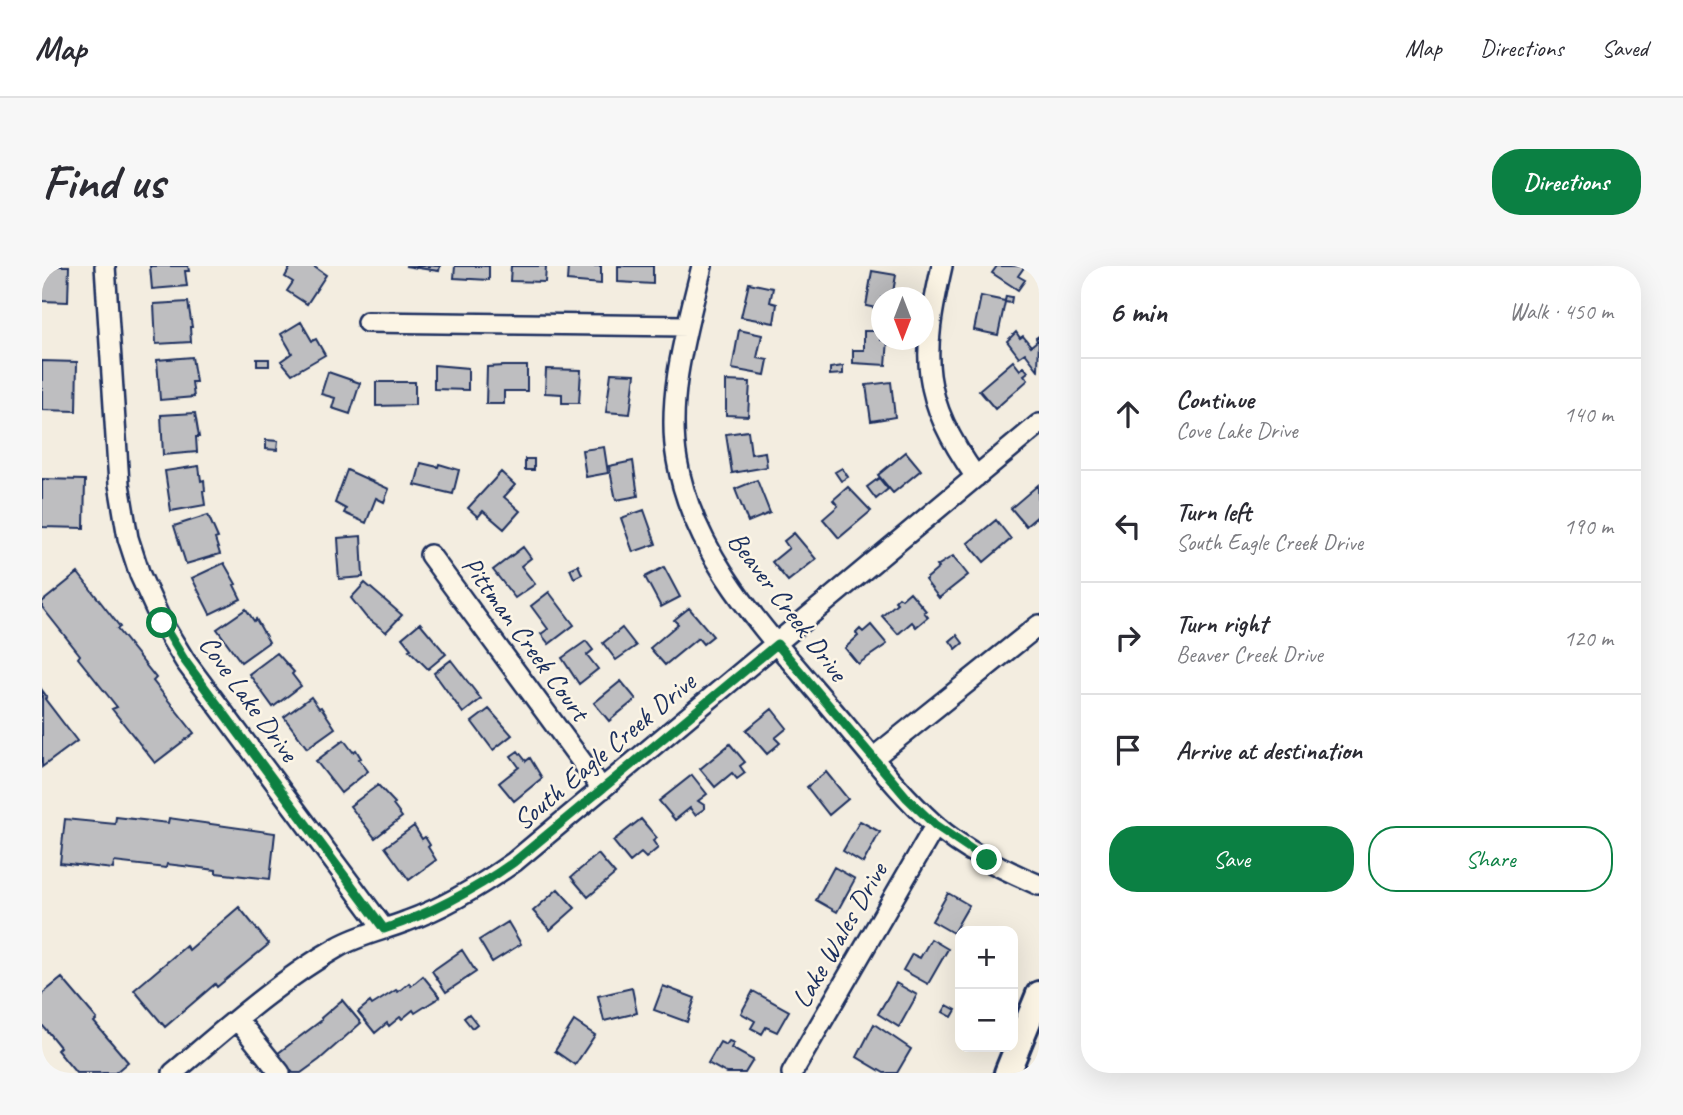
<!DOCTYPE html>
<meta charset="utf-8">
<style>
body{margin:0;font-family:Caveat,sans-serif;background:#f7f7f7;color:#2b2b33}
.controls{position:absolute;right:21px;bottom:21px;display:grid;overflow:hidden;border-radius:14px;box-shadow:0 7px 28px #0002}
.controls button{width:63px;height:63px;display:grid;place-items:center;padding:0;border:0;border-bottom:2px solid #e1e1e2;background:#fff;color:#2b2b33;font:35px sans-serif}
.compass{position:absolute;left:829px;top:21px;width:63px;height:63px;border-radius:50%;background:#fff;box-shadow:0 7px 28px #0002;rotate:180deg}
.stop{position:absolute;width:21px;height:21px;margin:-16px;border:5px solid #0b8043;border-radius:50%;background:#fff}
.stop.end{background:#0b8043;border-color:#fff;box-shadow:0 2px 7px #0008}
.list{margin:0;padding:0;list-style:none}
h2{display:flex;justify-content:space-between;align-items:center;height:91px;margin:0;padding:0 28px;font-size:30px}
h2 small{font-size:23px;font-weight:400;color:#7c7c81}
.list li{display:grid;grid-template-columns:46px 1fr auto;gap:21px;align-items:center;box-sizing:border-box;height:112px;padding:0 28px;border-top:2px solid #e1e1e2}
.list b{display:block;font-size:26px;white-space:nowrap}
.list p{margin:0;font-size:23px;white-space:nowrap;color:#7c7c81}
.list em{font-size:23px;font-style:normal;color:#7c7c81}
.actions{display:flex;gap:14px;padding:21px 28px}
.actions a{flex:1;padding:16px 0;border:2px solid #0b8043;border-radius:28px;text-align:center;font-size:24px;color:#0b8043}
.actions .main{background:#0b8043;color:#fff}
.icon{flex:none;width:38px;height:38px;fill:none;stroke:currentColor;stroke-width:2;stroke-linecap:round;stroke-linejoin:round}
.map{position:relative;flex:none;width:997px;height:807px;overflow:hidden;border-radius:28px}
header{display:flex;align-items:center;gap:42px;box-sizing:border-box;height:98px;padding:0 35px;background:#fff;border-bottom:2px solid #e1e1e2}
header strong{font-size:33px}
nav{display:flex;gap:38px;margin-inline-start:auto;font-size:24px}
.intro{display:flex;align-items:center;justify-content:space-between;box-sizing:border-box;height:168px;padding:0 42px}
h1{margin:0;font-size:49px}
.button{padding:18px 32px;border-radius:28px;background:#0b8043;color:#fff;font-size:24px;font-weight:700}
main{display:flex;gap:42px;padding:0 42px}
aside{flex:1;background:#fff;border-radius:28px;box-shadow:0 7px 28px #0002}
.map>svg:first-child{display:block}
.building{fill:#bebec0;stroke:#1b2f5e;stroke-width:2}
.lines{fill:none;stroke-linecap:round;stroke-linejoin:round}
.minor-casing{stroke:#1b2f5e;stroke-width:24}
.major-casing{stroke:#1b2f5e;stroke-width:30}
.minor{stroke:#fcf5e5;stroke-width:19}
.major{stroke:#fcf5e5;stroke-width:24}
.route{stroke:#0b8043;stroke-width:9}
.labels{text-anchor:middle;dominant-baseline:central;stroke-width:5;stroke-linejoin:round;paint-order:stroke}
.street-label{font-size:28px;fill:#1b2f5e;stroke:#fcf5e5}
</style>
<header>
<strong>Map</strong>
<nav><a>Map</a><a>Directions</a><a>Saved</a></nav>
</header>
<div class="intro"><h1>Find us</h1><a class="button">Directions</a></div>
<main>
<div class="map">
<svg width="997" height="807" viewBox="0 0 997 807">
<rect width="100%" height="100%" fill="#f3ede0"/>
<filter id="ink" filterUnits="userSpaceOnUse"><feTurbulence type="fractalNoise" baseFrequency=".0143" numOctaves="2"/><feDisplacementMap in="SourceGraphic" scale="14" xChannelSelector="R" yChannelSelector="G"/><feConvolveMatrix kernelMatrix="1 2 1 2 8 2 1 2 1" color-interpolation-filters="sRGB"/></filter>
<g filter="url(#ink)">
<path class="building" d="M0,0H27L26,36L0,35Z
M108,0H146L147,5H143L145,20L110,23Z
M249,0H271L284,9L265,38L245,25L251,16L243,11Z
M363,0H398L397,5Z
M413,0H447V14L412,12Z
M469,0H504L503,16L468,15Z
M526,0H559V18L525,15Z
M576,0H611V18L576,16Z
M955,0H983L976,10L983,14L976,24L950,7Z
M830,5L854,9L850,32H839V43L824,40Z
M707,17L731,22L728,36L735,38L732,57L699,51Z
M939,30L963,35L964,30L970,31L969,37L963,36L956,69L932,64Z
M146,36L150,61H148L149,76L114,78L112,38Z
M259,56L270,75L274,73L283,89L250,108L239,95L250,87L239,68Z
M697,64L720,69L715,92L726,94L723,109L690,103Z
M822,65H839V74H846L844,99L811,97V84H822Z
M974,66L978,72L981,70L989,80L995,75L994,72L997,70L996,104L983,87L977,91L965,75Z
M150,91L154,116H150L152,131L118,134L115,94Z
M215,93H227V100H215Z
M0,95L35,96L34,145L0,144Z
M971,95L978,104L982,101L986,106L982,109L986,114L953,143L937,124Z
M392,99L426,102V124L392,123Z
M462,100H485V125H462V138H444L445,101Z
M801,100V108L788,109V102Z
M504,103L539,104L537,137H520V128L503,127Z
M286,106L318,117L308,148L290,142L293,132L279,128Z
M569,107L593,108L588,148L564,146Z
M684,115L708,116L706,150L684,149Z
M334,116H373V139L334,140Z
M849,116L853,151L829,155L824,119Z
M153,147L157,171H154L155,186L121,189L119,149Z
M706,165L709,188L723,186L725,201L690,207L684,168Z
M224,174L236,175L235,184L224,183Z
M562,181L566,207L544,211L540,184Z
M864,186L879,204L851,227L836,209Z
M483,193H492V204H483Z
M591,195L596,230L574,234L567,200Z
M379,197L396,201L397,198L417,204L411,228L373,219Z
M157,200L159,215L162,214L163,225H161L163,239L129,245L123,205Z
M800,202L806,211L799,215L793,206Z
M305,204L347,223L342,236L334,232L324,257L302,247L304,243L293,237Z
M459,206L473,219L462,231L478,245L462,263L441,245L436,251L426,242Z
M837,212L846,223L834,233L825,221Z
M0,213L43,214L42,262L0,261Z
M715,214L728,247L706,256L693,223Z
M996,219L997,249L984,260L969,242Z
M806,221L829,245L797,272L781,253L796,240L791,234Z
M602,244L614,278L591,286L579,252Z
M166,249L176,272L173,273L178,288L144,298L132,260Z
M954,254L969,273L942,296L926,277Z
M752,267L774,293L746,315L730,296L747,282L742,275Z
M319,270L321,311L297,313L295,288H297L296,272Z
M481,281L489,292L479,300L493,318L473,332L451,304Z
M911,290L926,309L897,332L883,314L897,302L895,300Z
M182,297L194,318L192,319L199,333L168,348L150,312Z
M536,299L540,308L532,312L528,303Z
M622,301L638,331L619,341L603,311Z
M36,307L78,361L75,363L114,412L111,415L152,467L113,497L70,443L75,441L36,392L38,389L0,341V336Z
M323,317L360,349L344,366L324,351L309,332Z
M507,326L532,359L507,378L499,368L506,363L489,340Z
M868,326L884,345L882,346L886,351L874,361L870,356L856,368L840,350L855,337L853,335L857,331L860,333Z
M647,342L671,370L661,378L656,372L623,399L608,382L636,358L632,354Z
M204,343L212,355L214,353L227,376L199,396L175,363Z
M378,357L404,388L386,403L367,384L369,383L360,372Z
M829,359L845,378L816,398L803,382L816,370L814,367L818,363L821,366Z
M580,362L594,380L574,394L561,377Z
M915,369L921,377L914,383L908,375Z
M544,375L551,384L545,389L556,403L537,418L520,392Z
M235,387L252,406L250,408L259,420L231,441L207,408Z
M409,394L439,433L421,447L392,407Z
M579,415L594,433L567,455L552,437Z
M0,424L5,431L3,433L35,475L0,501Z
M269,431L277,442L279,441L293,462L265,482L242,451Z
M447,443L470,469L451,484L430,456Z
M730,443L745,462L733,472L738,477L725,488L704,464Z
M302,474L311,486L314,484L319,492L317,493L326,505L299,527L274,495Z
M688,478L703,496L698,500L703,507L695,513L690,507L673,521L658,503Z
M476,485L484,495L488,492L500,512L472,535L457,517L477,501L469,490Z
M784,506L806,533L787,549L765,521Z
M650,509L665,528L656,535L662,539V543L653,549L648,542L633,554L617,535Z
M336,519L353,537L351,539L360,551L333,572L308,540Z
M74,551L126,557L127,552L233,567L228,613L174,607V604L125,598L124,602L72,596L71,603L18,597L23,553L73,558Z
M599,553L615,572L611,575L616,582L604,592L599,587L588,596L571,575Z
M818,555L838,566L821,597L801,585Z
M372,560L380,573L383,571L388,579L386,581L394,594L367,614L343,581Z
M556,588L573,608L546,631L529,611Z
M792,601L813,613L795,646L774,634Z
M516,623L533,642L508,664L491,645Z
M906,627L927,639L911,667L890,655Z
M197,641L227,678L175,721L173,718L123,761L92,724L144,680L147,684Z
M466,656L479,678L450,696L437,674Z
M889,673L906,683L886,718L861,704L870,688L878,692Z
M420,684L434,706L404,726L390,705Z
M381,710L398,731L373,747L371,744L360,753L358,751L347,760L345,757L333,767L316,746L328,736L330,739L354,724L356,726L367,717L369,720Z
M20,712L55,753L52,756L86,796L73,807H34L15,784L18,781L0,759V728Z
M854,717L875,729L857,761L836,748Z
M621,720L653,732L645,756L612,744Z
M590,722L595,747L562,755L556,730Z
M711,725L747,745L735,766L724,761L720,768L709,762L713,755L699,747Z
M300,734L319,757L277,794L259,807H251L235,788L280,754L279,752Z
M905,739L914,744L910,751L901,746Z
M427,748L435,758L430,762L422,752Z
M532,755L553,769L533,799L513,785Z
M832,758L869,783L855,807H842L815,791Z
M687,775L692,777L689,782L711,794L703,807H684L666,797L678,776L684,779Z"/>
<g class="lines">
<defs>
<path id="minor" d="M63,0L77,218L86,272L98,309L120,357L143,395L342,663
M660,0C645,62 624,130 635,194C652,295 730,371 793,447C825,484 855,525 892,558C922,585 961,603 997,619
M900,0C879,92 878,131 934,211
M325,56L645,60
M388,289L560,523
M831,492L997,359
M195,753L238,807
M131,807C183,763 236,715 296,681C317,669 342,664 365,655C404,641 438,620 472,596L997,158
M750,807L893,560"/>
<path id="major" d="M965,807L997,728"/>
</defs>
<use href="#minor" class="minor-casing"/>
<use href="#major" class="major-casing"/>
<use href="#minor" class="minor"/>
<use href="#major" class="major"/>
</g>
</g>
<g class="lines" filter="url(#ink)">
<path class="route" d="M120,357L143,395L342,663C390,647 431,625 472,596L735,378L865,532L893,559L945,594"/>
</g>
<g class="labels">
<g class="street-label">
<text transform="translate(746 340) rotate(53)">Beaver Creek Drive</text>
<text transform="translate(484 372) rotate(54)">Pittman Creek Court</text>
<text transform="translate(207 432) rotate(54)">Cove Lake Drive</text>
<text transform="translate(562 485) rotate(-40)">South Eagle Creek Drive</text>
<text transform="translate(797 669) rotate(-60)">Lake Wales Drive</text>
</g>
</g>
</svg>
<div class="controls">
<button>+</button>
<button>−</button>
</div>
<svg class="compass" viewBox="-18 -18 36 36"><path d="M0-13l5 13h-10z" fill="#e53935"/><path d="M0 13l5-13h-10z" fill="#7c7c81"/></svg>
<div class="stop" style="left:120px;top:357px"></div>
<div class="stop end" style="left:945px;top:594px"></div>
</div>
<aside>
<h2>6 min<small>Walk · 450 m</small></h2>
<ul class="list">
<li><svg class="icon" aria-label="ahead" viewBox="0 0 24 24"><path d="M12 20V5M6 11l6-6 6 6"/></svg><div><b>Continue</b><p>Cove Lake Drive</p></div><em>140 m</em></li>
<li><svg class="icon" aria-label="left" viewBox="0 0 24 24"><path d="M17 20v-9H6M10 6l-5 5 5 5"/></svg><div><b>Turn left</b><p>South Eagle Creek Drive</p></div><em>190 m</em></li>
<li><svg class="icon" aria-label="right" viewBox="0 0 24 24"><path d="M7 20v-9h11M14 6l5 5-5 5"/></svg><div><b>Turn right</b><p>Beaver Creek Drive</p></div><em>120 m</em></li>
<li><svg class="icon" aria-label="arrive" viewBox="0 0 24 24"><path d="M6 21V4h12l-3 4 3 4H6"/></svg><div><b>Arrive at destination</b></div></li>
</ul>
<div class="actions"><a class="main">Save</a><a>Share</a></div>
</aside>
</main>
